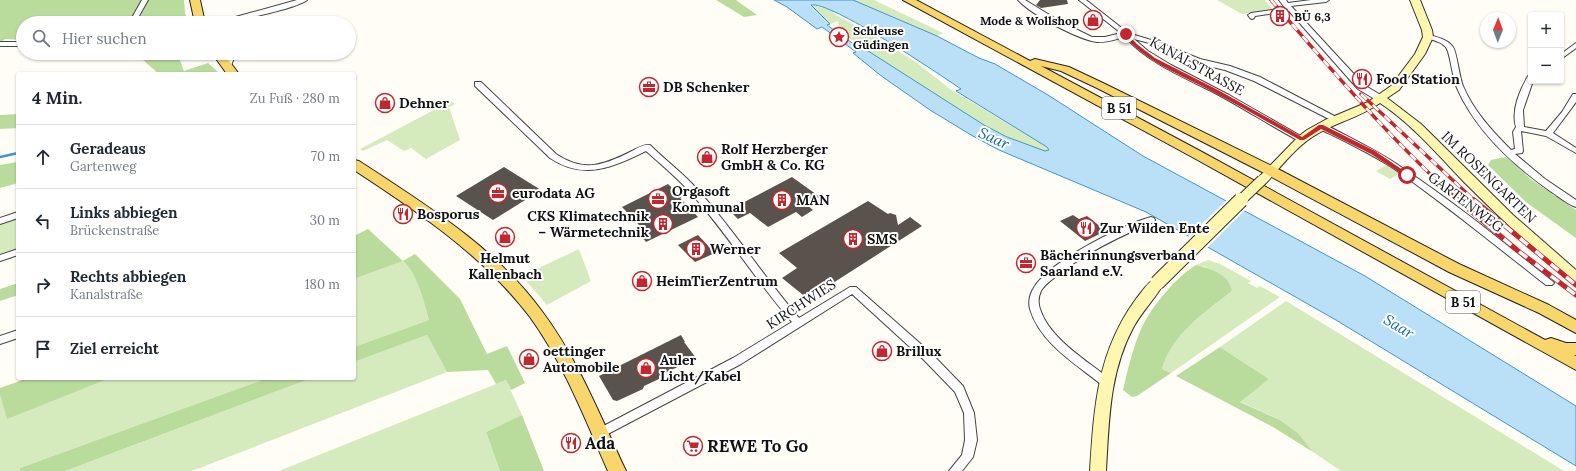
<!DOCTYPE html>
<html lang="de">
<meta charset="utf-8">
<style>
body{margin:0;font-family:Lora,serif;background:#f6f6f7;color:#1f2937}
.controls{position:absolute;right:12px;top:12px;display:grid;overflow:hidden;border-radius:4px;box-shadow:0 1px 3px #0004}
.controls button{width:36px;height:36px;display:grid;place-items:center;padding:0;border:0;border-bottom:1px solid #e0e1e3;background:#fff;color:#1f2937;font:20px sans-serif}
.compass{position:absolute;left:1480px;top:12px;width:36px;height:36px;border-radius:50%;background:#fff;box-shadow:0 1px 3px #0004;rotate:1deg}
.stop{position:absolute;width:12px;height:12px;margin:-9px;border:3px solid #c4262e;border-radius:50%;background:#fff}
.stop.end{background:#c4262e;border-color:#fff;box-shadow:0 1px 4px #0008}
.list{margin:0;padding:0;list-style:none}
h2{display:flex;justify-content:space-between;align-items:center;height:52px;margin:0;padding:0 16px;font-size:17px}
h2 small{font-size:13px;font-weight:400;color:#747a83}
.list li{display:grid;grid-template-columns:26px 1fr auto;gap:12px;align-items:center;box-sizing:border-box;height:64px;padding:0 16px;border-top:1px solid #e0e1e3}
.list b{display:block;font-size:15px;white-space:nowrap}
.list p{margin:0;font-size:13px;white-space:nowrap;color:#747a83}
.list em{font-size:13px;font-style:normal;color:#747a83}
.icon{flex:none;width:22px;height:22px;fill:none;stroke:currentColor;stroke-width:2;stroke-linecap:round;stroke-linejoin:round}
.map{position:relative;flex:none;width:1576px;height:471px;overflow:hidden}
.search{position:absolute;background:#fff;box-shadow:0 1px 3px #0004;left:16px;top:16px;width:340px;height:44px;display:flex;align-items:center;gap:10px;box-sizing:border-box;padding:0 14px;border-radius:22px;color:#747a83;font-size:15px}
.panel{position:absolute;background:#fff;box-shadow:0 1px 3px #0004;left:16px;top:72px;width:340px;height:308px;border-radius:4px}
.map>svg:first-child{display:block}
.green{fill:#d5ebbd}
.forest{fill:#b9dc9c}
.water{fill:#b9e0f7;stroke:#3f96cf;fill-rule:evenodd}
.pier{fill:#fffdf5}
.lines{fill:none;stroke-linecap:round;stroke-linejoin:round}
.stream{stroke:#3f96cf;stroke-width:2.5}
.river{fill:#b9e0f7;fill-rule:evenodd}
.building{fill:#5a524d}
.street-casing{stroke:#444;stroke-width:2}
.secondary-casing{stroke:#333;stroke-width:2}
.primary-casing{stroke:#222;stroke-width:2}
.street{fill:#fff;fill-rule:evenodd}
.secondary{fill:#fff6b0;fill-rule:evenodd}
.primary{fill:#f9d66b;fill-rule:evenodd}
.rail-far1-casing{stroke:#c4262e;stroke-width:3.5}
.rail-casing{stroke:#c4262e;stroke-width:5}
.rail-far1{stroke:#fff;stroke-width:2.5;stroke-dasharray:8;stroke-linecap:butt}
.rail{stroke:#fff;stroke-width:3.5;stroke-dasharray:10;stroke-linecap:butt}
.secondary-bridge-far1-casing{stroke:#333;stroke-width:12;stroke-linecap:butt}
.secondary-bridge-casing{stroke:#333;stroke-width:16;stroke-linecap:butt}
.secondary-bridge-far1{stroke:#fff6b0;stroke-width:10}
.secondary-bridge{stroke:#fff6b0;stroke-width:14}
.route{fill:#c4262e}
.labels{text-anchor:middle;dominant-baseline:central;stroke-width:4;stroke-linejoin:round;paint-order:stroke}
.far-poi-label{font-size:12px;font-weight:bold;fill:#111;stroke:#fff;text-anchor:start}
.shield{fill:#fff;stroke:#585858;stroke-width:1}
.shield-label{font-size:13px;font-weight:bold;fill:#111}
.street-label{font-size:14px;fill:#111;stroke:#fff}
.poi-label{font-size:14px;font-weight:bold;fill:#111;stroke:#fff;text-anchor:start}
.water-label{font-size:15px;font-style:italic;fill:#1768a6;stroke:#fff}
.near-poi-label{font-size:17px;font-weight:bold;fill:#111;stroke:#fff;text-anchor:start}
</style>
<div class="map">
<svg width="1576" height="471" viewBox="0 0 1576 471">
<rect width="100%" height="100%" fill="#fffdf5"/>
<path class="green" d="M853,0H874L943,33L937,36Z
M1217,0H1265L1272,9L1242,14Z
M812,5L835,11L833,13L881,40L917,63L950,89L1047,147L1049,150L1045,151L1007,137L984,125L865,49L867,48L859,42L856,43L839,30L838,21L830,24L811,6Z
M451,101L455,104L449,107L460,140L426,159L411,148L404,151L387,140L363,151L360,149Z
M1388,164L1400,173L1390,179L1376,171Z
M18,218V248L0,254V224Z
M579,249L591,281L547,305L522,276Z
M1208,260L1220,264L1251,281L1248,283L1257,288L1260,286L1280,297L1171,373L1162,369C1172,334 1204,313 1232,291L1206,267L1196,265Z
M403,261C417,273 424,302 429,320L354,347V279Z
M1286,301L1564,471H1341L1313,452L1298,433L1280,420L1239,401L1269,379L1220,347Z
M427,335L447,372L192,471H65L312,378H354V362Z
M110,378H268L20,468V471H0V395L7,418Z
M506,380L522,415L486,432L500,471H279Z"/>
<path class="forest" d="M0,0H184L185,13L188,23H23V40L5,39L0,43Z
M716,0H736L757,15L744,17Z
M141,53H180L181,57L179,58L184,71L208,63L218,72L211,74H159L143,60Z
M18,114V128L0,129V115Z
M1506,157L1532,180L1576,210V238L1527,203L1488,165L1491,160Z
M18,162V183L0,188V165Z
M368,229L403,261L415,254L460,299L487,354L507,346L525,383L511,390L506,380L496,384L488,370L447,372L427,335L354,362V347L429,320C424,302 417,273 403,261L354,279V236Z
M1196,265C1211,269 1229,274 1232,291C1204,313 1172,334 1162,369L1171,373L1137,396L1132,397L1123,390C1128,369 1133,347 1142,327C1152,306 1176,277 1196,265Z
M18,283V295L0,301V289Z
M1220,347L1269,379L1240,402L1280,420L1298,433L1313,452L1273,427L1176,376Z
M28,378H110L7,419L0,395V388Z
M268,378H312L65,471H20V468Z
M522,415L544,471H500L486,432Z"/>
<path class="water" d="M774,0H853L937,36L979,58L995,64L1048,95L1143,156L1365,276L1576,406V466L1336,320L1146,212L999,150L971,135L930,110L880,75L853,53L856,52L822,27L817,29L787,7ZM811,5C831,1 939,74 961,89L956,91L1047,147L1049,150L1045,151L1007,137L984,125L865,49L862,50L827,25L830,24Z"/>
<path class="pier" d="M1228,199L1246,209L1207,248L1188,237Z"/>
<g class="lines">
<path class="stream" d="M0,157L18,153"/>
<path class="river" d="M950,56L955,57L1001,86L1003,89L1001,92L996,93L991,92L945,63L943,60L945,57Z"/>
</g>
<path class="building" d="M1040,0H1067L1068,4L1041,8L1036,5Z
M504,167L541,190L493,220L456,196Z
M792,177L820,197L807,205L813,210L802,217L796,212L768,227L750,213L738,219L729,210Z
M668,184L682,197L680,198L698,217L646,242L635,228L640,226L622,207Z
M868,201L888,214L890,213L896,215L898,225L910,217L922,226L808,299L782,278L797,268L779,253Z
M1073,215L1079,219L1087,216L1106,231L1085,241L1060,221Z
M698,235L715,253L695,262L678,245Z
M681,335L685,342H684L696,358L659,376V379L644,386L643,389L617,401L613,400L599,376Z"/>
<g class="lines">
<defs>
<path id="street" d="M142,0H148L135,23H129Z
M297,0H307C296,9 229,23 214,23Z
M1018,0H1025L1061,22L1092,37H1105L1121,33L1079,0H1086L1128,33L1161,43L1200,59L1230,66L1260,77L1340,119L1336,121H1333L1254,81L1225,70L1195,63L1157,45L1134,39L1148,51L1171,65L1229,95L1306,139L1305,141H1299C1271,126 1245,109 1217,94C1184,77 1150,64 1125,37C1116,39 1106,43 1097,42C1077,39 1032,15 1018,0Z
M1279,0H1286L1288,3L1311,0H1329L1326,2L1291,6L1364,85L1384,97V101H1378L1358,89L1289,11L1255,16L1254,18L1252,19L1250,18L1248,15L1251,13L1285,8Z
M1428,35C1437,37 1447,39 1453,47C1457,53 1459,76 1463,86C1473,110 1492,131 1511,150L1515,149L1513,132L1516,127C1511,111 1520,90 1528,76H1531V81H1533L1523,110L1524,127L1546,131L1562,112L1573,94H1576V102L1553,133L1576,148V153L1546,136L1521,131L1523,151L1522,153L1515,154L1545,179L1576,200V207C1567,204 1558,196 1550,191C1512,164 1476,131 1457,88C1452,76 1451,58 1447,49C1443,42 1433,40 1426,38L1425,37Z
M0,42H23V46H0Z
M1576,43V48L1561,59V54Z
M224,53H230L234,58L230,68H227L223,66L226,58Z
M475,82H481L556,154C584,173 604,165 632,151C638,148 644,144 650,145C665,160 683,173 697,189C734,230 763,276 799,318L850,287H856L931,353L963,386L974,413L977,440L973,457L962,471H949L962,455L965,440L964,413L955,392L923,359L852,294L741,364L604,436L600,438L596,436L594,433L596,430L733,358L792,322C756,281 727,233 690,192C677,178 661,164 646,151C613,167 584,181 550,158L475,86Z
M1318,124H1324C1350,138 1377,150 1401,167C1454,202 1503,242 1552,281L1554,283L1552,285H1546C1496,246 1447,206 1396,170C1372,154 1344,141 1318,128L1317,126Z
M18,212V218L0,224V218Z
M1151,217L1154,218L1155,220L1154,222C1120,236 1087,252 1059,274C1053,279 1045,284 1041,291C1038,297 1038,303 1040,309C1049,338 1087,361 1110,379L1111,382L1110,385L1106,386L1102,385C1076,364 1040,343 1030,309C1028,301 1030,293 1035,286C1051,261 1122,225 1151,217Z
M18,249V255L0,261V255Z
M18,330V338L0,344V336Z"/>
<path id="secondary" d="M1410,0H1420L1432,30L1433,37L1425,54L1399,90L1387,98L1421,124L1513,215L1576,270V282L1571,280C1534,250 1499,217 1465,183C1438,155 1413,125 1380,103C1361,117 1337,122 1317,134C1298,144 1281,167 1266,183H1258L1256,180L1298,137L1307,130L1325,120L1368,102L1391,86L1415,54L1423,37L1422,30Z
M1157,278L1162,279L1164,283C1155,299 1142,311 1133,328C1109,373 1109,422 1106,471H1090C1094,408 1097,352 1136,299C1142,292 1148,281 1157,278Z"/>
<path id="primary" d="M190,0H200L205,23H195Z
M903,0H916L1030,61L1035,59L1069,67L1105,84L1276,168L1459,264L1549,305L1576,320V333L1539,313L1449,272L1266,174L1097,88L1061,71L1041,66L1202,152L1545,340L1551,338L1566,343H1576V355H1574L1576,356V370L1194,158Z
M212,53H223L239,74H227Z
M354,160L359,161C424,204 494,246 541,310C578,359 600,416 626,471H608C585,419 564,364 530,317C483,255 418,212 354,170Z"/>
</defs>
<use href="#street" class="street-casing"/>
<use href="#secondary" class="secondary-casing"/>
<use href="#primary" class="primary-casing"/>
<use href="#street" class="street"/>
<use href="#secondary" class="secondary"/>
<use href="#primary" class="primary"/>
<defs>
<path id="rail-far1" d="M1271,0C1331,69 1391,140 1459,201
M1361,94L1475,201"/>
<path id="rail" d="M1458,200L1517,250L1576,295
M1474,200L1576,285"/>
</defs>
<use href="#rail-far1" class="rail-far1-casing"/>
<use href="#rail" class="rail-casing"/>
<use href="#rail-far1" class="rail-far1"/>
<use href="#rail" class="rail"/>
<defs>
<path id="secondary-bridge-far1" d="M1240,201L1262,180"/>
<path id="secondary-bridge" d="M1157,283L1241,200"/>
</defs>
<use href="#secondary-bridge-far1" class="secondary-bridge-far1-casing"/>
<use href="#secondary-bridge" class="secondary-bridge-casing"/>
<use href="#secondary-bridge-far1" class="secondary-bridge-far1"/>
<use href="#secondary-bridge" class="secondary-bridge"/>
</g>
<path class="route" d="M1126,33L1138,45L1155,58L1218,90L1302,137L1319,125H1323L1375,151L1410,175L1405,176L1371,154L1321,129L1304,140H1300C1272,125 1244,108 1215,93C1183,75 1147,64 1123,34Z"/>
<defs>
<symbol id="building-ring" viewBox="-11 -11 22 22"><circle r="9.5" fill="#fff" stroke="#c4262e" stroke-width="1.5"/><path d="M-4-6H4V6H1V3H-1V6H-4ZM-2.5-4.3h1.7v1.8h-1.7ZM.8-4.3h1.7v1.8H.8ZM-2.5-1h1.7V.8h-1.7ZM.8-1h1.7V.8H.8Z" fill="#c4262e"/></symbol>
<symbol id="shop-ring" viewBox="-11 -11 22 22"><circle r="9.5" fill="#fff" stroke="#c4262e" stroke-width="1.5"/><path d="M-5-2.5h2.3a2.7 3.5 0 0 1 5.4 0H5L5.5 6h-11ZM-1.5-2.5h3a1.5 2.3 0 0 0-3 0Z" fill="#c4262e"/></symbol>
<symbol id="sight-ring" viewBox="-11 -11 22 22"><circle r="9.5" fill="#fff" stroke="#c4262e" stroke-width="1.5"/><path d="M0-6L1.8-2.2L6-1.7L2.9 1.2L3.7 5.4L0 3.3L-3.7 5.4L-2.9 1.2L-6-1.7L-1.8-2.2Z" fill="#c4262e"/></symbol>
<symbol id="restaurant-ring" viewBox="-11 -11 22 22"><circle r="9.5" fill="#fff" stroke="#c4262e" stroke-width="1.5"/><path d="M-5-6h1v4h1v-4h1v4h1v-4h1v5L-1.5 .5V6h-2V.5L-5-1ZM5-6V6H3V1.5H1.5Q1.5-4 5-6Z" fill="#c4262e"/></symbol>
<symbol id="office-ring" viewBox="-11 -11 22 22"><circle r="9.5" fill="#fff" stroke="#c4262e" stroke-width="1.5"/><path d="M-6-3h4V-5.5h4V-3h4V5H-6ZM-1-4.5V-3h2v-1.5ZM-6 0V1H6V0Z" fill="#c4262e"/></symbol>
<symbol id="supermarket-ring" viewBox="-11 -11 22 22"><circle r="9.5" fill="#fff" stroke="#c4262e" stroke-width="1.5"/><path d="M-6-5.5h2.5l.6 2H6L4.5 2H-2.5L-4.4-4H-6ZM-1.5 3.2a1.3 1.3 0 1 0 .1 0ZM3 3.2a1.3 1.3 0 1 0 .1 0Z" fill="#c4262e"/></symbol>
</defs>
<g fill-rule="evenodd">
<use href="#building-ring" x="1269" y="5" width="22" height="22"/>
<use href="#shop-ring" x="1082" y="9" width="22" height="22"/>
<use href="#sight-ring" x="828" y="26" width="22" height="22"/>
<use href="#restaurant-ring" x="1351" y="68" width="22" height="22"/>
<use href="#office-ring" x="638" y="76" width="22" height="22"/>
<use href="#shop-ring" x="374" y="92" width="22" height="22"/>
<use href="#shop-ring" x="696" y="146" width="22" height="22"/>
<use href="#office-ring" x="487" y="182" width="22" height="22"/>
<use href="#office-ring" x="647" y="188" width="22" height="22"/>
<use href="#building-ring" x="771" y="189" width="22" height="22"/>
<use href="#restaurant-ring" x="392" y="203" width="22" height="22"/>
<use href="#building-ring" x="652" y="213" width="22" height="22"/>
<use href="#restaurant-ring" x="1075" y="217" width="22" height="22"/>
<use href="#shop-ring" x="494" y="226" width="22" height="22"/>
<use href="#building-ring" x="842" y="228" width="22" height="22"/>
<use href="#building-ring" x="685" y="238" width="22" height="22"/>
<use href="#office-ring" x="1015" y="252" width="22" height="22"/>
<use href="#shop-ring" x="631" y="270" width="22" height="22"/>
<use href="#shop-ring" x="871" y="340" width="22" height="22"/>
<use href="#shop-ring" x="518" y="348" width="22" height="22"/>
<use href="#shop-ring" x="635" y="357" width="22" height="22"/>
<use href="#restaurant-ring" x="560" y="432" width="22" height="22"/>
<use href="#supermarket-ring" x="682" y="435" width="22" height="22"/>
</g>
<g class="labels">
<g class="far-poi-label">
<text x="1294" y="16">BÜ 6,3</text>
<text x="1079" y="20" text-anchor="end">Mode &amp; Wollshop</text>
<text x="853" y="30">Schleuse<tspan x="853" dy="14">Güdingen</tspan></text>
</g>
<g class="shield">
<rect x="1102" y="97" width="34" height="22" rx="3"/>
<rect x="1446" y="291" width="34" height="22" rx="3"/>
</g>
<g class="shield-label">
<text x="1119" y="108">B 51</text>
<text x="1463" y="302">B 51</text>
</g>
<g class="street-label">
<text transform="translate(1197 66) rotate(29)">KANALSTRASSE</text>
<text transform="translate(1489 177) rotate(44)">IM ROSENGARTEN</text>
<text transform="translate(1466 202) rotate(37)">GARTENWEG</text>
<text transform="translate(801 304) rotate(-33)">KIRCHWIES</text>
</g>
<g class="poi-label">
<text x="1376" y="79">Food Station</text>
<text x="663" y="87">DB Schenker</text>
<text x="399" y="103">Dehner</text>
<text x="721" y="149">Rolf Herzberger<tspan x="721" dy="16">GmbH &amp; Co. KG</tspan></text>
<text x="672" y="191">Orgasoft<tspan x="672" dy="16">Kommunal</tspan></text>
<text x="512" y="193">eurodata AG</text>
<text x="796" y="200">MAN</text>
<text x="417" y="214">Bosporus</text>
<text x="649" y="216" text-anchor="end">CKS Klimatechnik<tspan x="649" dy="16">– Wärmetechnik</tspan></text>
<text x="1100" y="228">Zur Wilden Ente</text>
<text x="867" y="239">SMS</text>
<text x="710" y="249">Werner</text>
<text x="1040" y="255">Bächerinnungsverband<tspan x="1040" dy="16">Saarland e.V.</tspan></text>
<text x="505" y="258" text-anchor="middle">Helmut<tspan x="505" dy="16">Kallenbach</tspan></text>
<text x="656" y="281">HeimTierZentrum</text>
<text x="543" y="351">oettinger<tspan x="543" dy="16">Automobile</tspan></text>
<text x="896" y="351">Brillux</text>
<text x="660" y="360">Auler<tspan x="660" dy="16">Licht/Kabel</tspan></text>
</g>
<g class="water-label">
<text transform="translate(994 138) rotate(25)">Saar</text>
<text transform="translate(1399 326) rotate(31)">Saar</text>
</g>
<g class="near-poi-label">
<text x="585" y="443">Ada</text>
<text x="707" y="446">REWE To Go</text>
</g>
</g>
</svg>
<div class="controls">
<button>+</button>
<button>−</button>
</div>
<svg class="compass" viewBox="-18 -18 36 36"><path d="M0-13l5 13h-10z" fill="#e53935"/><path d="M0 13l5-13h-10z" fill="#747a83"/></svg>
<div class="stop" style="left:1407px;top:175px"></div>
<div class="stop end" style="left:1126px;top:34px"></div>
<div class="search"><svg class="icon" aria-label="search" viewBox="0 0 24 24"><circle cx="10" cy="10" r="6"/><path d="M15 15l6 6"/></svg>Hier suchen</div>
<section class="panel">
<h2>4 Min.<small>Zu Fuß · 280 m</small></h2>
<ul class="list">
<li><svg class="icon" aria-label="ahead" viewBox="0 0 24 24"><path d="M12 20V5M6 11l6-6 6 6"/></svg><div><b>Geradeaus</b><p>Gartenweg</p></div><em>70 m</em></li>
<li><svg class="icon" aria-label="left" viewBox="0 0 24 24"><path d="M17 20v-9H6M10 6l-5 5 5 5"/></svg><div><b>Links abbiegen</b><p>Brückenstraße</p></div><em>30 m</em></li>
<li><svg class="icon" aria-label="right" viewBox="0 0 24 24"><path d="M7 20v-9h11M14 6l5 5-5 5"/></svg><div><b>Rechts abbiegen</b><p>Kanalstraße</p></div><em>180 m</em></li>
<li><svg class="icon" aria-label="arrive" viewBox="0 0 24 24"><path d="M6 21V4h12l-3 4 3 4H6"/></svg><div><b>Ziel erreicht</b></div></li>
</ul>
</section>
</div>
